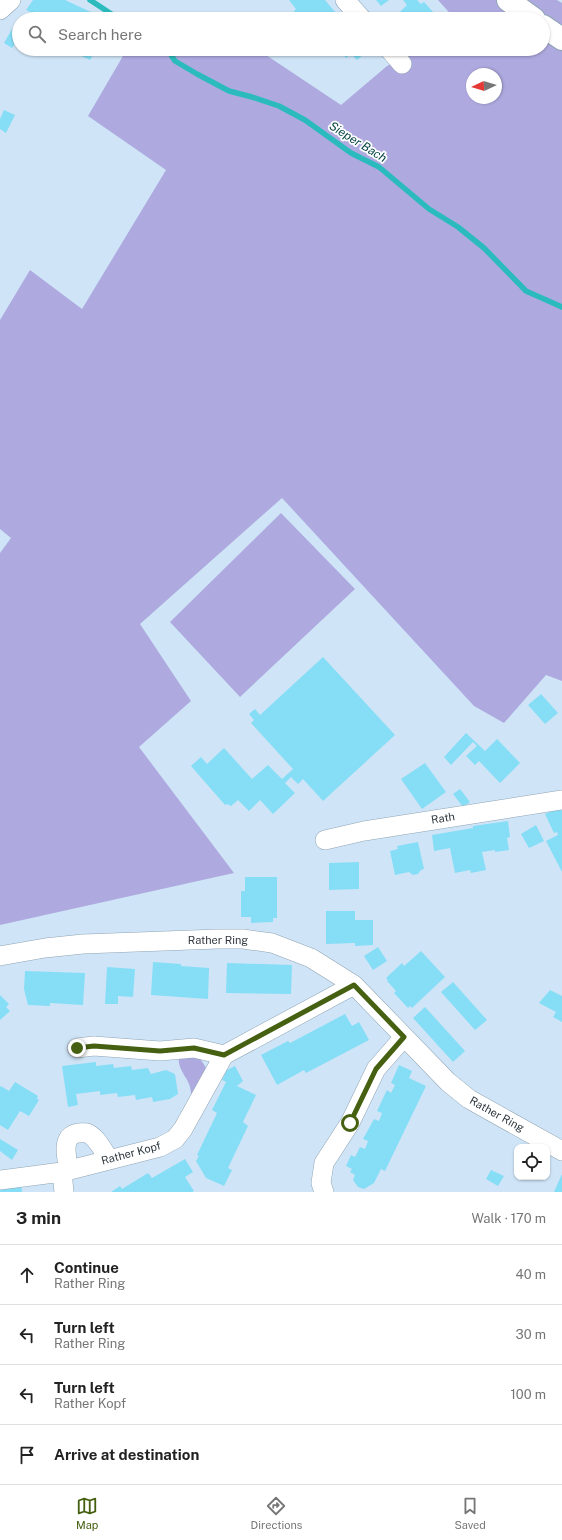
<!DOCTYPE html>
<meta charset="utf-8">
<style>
body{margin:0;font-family:"Public Sans",sans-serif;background:#f2f2f2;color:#222}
.controls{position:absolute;right:12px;bottom:12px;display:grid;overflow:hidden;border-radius:8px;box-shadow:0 1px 3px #0004}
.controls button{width:36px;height:36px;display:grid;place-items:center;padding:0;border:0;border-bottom:1px solid #e0e0e0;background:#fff;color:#222;font:20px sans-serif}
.compass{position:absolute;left:466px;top:68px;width:36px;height:36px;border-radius:50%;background:#fff;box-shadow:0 1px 3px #0004;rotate:266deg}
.stop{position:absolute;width:12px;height:12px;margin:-9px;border:3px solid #456010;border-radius:50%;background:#fff}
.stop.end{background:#456010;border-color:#fff;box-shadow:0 1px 4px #0008}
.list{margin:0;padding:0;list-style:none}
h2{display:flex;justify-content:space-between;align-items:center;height:52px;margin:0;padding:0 16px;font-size:17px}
h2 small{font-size:13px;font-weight:400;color:#767676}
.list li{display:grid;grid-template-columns:26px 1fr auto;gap:12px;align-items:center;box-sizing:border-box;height:60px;padding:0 16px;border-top:1px solid #e0e0e0}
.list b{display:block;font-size:15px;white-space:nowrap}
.list p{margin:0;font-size:13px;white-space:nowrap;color:#767676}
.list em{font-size:13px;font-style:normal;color:#767676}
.icon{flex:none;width:22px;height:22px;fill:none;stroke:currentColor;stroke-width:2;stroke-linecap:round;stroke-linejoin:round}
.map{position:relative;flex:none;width:562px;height:1192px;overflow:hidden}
.search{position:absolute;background:#fff;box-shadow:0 1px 3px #0004;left:12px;right:12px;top:12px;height:44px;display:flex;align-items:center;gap:10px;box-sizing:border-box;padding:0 14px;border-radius:22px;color:#767676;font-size:15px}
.sheet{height:292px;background:#fff}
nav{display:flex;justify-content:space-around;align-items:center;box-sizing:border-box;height:56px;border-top:1px solid #e0e0e0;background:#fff;font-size:11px;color:#767676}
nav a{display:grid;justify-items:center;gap:2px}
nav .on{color:#456010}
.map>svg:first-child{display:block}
.green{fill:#aeaae0;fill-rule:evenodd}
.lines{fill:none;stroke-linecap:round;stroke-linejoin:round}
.stream{stroke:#2cbbbc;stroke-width:5.5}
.building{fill:#86ddf6}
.minor-casing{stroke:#8fa4b4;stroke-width:20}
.major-casing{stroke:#8fa4b4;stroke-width:24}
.minor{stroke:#fff;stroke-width:19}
.major{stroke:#fff;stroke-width:22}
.route{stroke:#456010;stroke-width:5}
.labels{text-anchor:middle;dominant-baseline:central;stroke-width:3.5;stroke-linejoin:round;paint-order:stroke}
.street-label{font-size:11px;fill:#2f383e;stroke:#fff}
.water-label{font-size:12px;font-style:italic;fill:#074546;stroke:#fff}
</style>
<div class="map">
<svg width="562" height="1192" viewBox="0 0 562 1192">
<rect width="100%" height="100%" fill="#cfe5f7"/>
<path class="green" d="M438,0H557L562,3V681L546,675L504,723L474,706L282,498L140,624L191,701L139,747L234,873L0,925V553L11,538L0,529V320L30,270L82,309L166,170L88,116L127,49H249L263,53L341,105L387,66L416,49H543V19H455ZM472,74H496V98H472Z
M281,513L355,589L240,697L170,622Z
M179,1053L198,1055L208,1071L191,1096C192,1077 176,1074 179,1053Z"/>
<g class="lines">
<path class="stream" d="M90,0L119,19
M167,49L175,61L197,74L229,91L252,97L279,106L305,120L351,153L379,167L429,209L458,227L484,248L526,291L562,307"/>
</g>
<path class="building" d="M33,0H65L106,19H45L26,10Z
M289,0H325L341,19H305L302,15L299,18L294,11L296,9Z
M376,0H389L381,6Z
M403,0H417L421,4L424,2L435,14L429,19H404L399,13L407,5Z
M12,29L19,32V37L12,48L4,43Z
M66,49H96L90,60Z
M338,49H367L368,51L357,60L351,54L346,58Z
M4,110L15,115L6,133L0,129V119Z
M323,657L395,735L323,801L303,779L298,784L291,777L285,783L295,793L273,814L260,800L249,811L238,800L231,806L227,804L225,805L191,766L201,757L207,764L224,748L252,779L268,765L282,779L293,769L251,723L254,720L249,714L255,709L260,715Z
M541,694L558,713L545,724L528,705Z
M466,733L485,751L497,739L520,763L500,783L479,761L475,765L466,756L477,746L473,742L451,765L444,757Z
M425,763L446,792L422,809L401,779Z
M460,789L470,802L463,807L453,794Z
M560,807L562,811V872L546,841L558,835L557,832L554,833L545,814Z
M508,821L510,837L507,838L509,850L495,852V850L482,852L486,870L471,873L470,870L455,873L450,848L434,851L432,835L473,828V826Z
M536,825L544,841L529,848L521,834Z
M418,842L424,869L421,870L418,874L413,875L409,872L395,875L390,851L398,849L397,846Z
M359,862V889L329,890V863Z
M245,877H277V918H273V922L251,923V917H241V891H245Z
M326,911H355V920H373V945L355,946V943L326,944Z
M378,947L387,961L373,970L364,956Z
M421,951L445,977L412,1008L410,1006L408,1008L394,993L396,991L387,981L388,980L386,978L402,963L404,966Z
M153,962L181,964V966L209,968L208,999L151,995Z
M227,963L292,965L291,994L226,993Z
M107,967L135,969L133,997L118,996V1004H105Z
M25,971L85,973L83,1005L50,1003V1006L28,1005L24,989Z
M453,982L487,1020L475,1030L441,992Z
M550,990L562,996V1022L553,1017L556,1012L539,1003Z
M0,995L9,1004L6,1007L10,1011L0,1020Z
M425,1007L465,1051L453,1062L413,1018Z
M345,1014L352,1026L359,1022L369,1040L306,1073L304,1070L277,1085L261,1055L288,1041L290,1043Z
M96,1062V1066L113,1064L114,1068L131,1066L132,1070L148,1068L151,1074L166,1070L175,1074L178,1094L170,1099L153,1102L152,1097L136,1100L135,1095L118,1097L117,1093L100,1095V1091L76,1094L78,1105L68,1107L62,1066Z
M399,1065L412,1071L409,1078L426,1086L385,1171L381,1169L374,1183L364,1189L358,1187L353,1180L355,1175L350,1172L352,1169L346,1166L351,1155L355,1157L360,1147L365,1149L368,1141L363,1139L374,1119L379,1121L382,1113L377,1111L387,1090L391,1093L395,1085L391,1083Z
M235,1066L243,1081L237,1086L256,1095L243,1122L248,1126L228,1168L232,1170L224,1186L206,1178L196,1161L199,1156L197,1155L217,1113L212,1110L226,1082L222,1080L226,1072L225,1071Z
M15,1082L38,1096L37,1099L39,1100L29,1116L20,1111L8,1130L0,1125V1087L1,1086L9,1091Z
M0,1139L18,1150L12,1160L0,1151Z
M185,1159L193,1172L185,1177L194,1191L192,1192H111L120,1186L122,1189L148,1173L152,1178Z
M491,1170L504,1176L498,1186L486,1179Z
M562,1174V1192H554Z
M21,1184L22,1192H0V1186Z"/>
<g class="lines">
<defs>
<path id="minor" d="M345,0L362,19
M0,10L11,0
M389,49L402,64
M325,840L364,831L562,800
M0,956L45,948L83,944L218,939H243L272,943L311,958L354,985L448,1082L469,1099L562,1151
M77,1048L94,1046L160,1051L194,1048L224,1055
M69,1170C67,1159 60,1136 78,1133C81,1133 85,1132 87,1133C97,1137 103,1151 109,1159
M62,1172L160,1147L175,1139L183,1129L224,1055L354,985
M0,1180L62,1172L64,1192
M324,1192L321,1183L324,1163L350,1123L376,1069L404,1037"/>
<path id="major" d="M508,0L534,19
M543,26L562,39"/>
</defs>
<use href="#minor" class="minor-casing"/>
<use href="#major" class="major-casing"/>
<use href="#minor" class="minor"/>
<use href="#major" class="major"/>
</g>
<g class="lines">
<path class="route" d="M77,1048L94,1046L160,1051L194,1048L224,1055L354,985L404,1037L376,1069L350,1123"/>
</g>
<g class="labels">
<g class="street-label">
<text transform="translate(443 818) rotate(-9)">Rath</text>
<text x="218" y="940">Rather Ring</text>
<text transform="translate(497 1114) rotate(29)">Rather Ring</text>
<text transform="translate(131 1153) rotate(-15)">Rather Kopf</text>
</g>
<g class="water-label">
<text transform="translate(358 142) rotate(32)">Sieper Bach</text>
</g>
</g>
</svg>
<div class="controls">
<button><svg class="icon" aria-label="locate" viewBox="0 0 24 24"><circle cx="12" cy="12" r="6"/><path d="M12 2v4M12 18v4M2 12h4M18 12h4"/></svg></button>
</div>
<svg class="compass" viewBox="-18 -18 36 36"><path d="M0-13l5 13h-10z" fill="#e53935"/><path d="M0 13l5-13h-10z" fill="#767676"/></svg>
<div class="stop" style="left:350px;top:1123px"></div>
<div class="stop end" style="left:77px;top:1048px"></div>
<div class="search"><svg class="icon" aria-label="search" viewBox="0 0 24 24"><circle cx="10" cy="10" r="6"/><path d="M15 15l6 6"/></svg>Search here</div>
</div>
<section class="sheet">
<h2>3 min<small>Walk · 170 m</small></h2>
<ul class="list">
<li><svg class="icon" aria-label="ahead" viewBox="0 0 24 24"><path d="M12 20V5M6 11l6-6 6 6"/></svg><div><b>Continue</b><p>Rather Ring</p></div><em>40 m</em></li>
<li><svg class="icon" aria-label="left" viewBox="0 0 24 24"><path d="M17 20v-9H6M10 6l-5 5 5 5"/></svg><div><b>Turn left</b><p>Rather Ring</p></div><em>30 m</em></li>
<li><svg class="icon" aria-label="left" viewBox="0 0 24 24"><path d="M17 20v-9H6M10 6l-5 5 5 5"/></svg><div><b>Turn left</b><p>Rather Kopf</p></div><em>100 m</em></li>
<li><svg class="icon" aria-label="arrive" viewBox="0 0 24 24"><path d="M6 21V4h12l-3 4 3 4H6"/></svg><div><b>Arrive at destination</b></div></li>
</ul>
</section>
<nav>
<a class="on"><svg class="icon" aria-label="map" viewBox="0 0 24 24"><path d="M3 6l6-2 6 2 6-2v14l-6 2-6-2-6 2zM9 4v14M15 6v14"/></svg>Map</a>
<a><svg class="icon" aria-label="directions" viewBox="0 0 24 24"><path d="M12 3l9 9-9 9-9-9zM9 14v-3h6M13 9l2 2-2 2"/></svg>Directions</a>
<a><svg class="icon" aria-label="saved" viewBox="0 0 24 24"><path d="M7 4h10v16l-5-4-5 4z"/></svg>Saved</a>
</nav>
